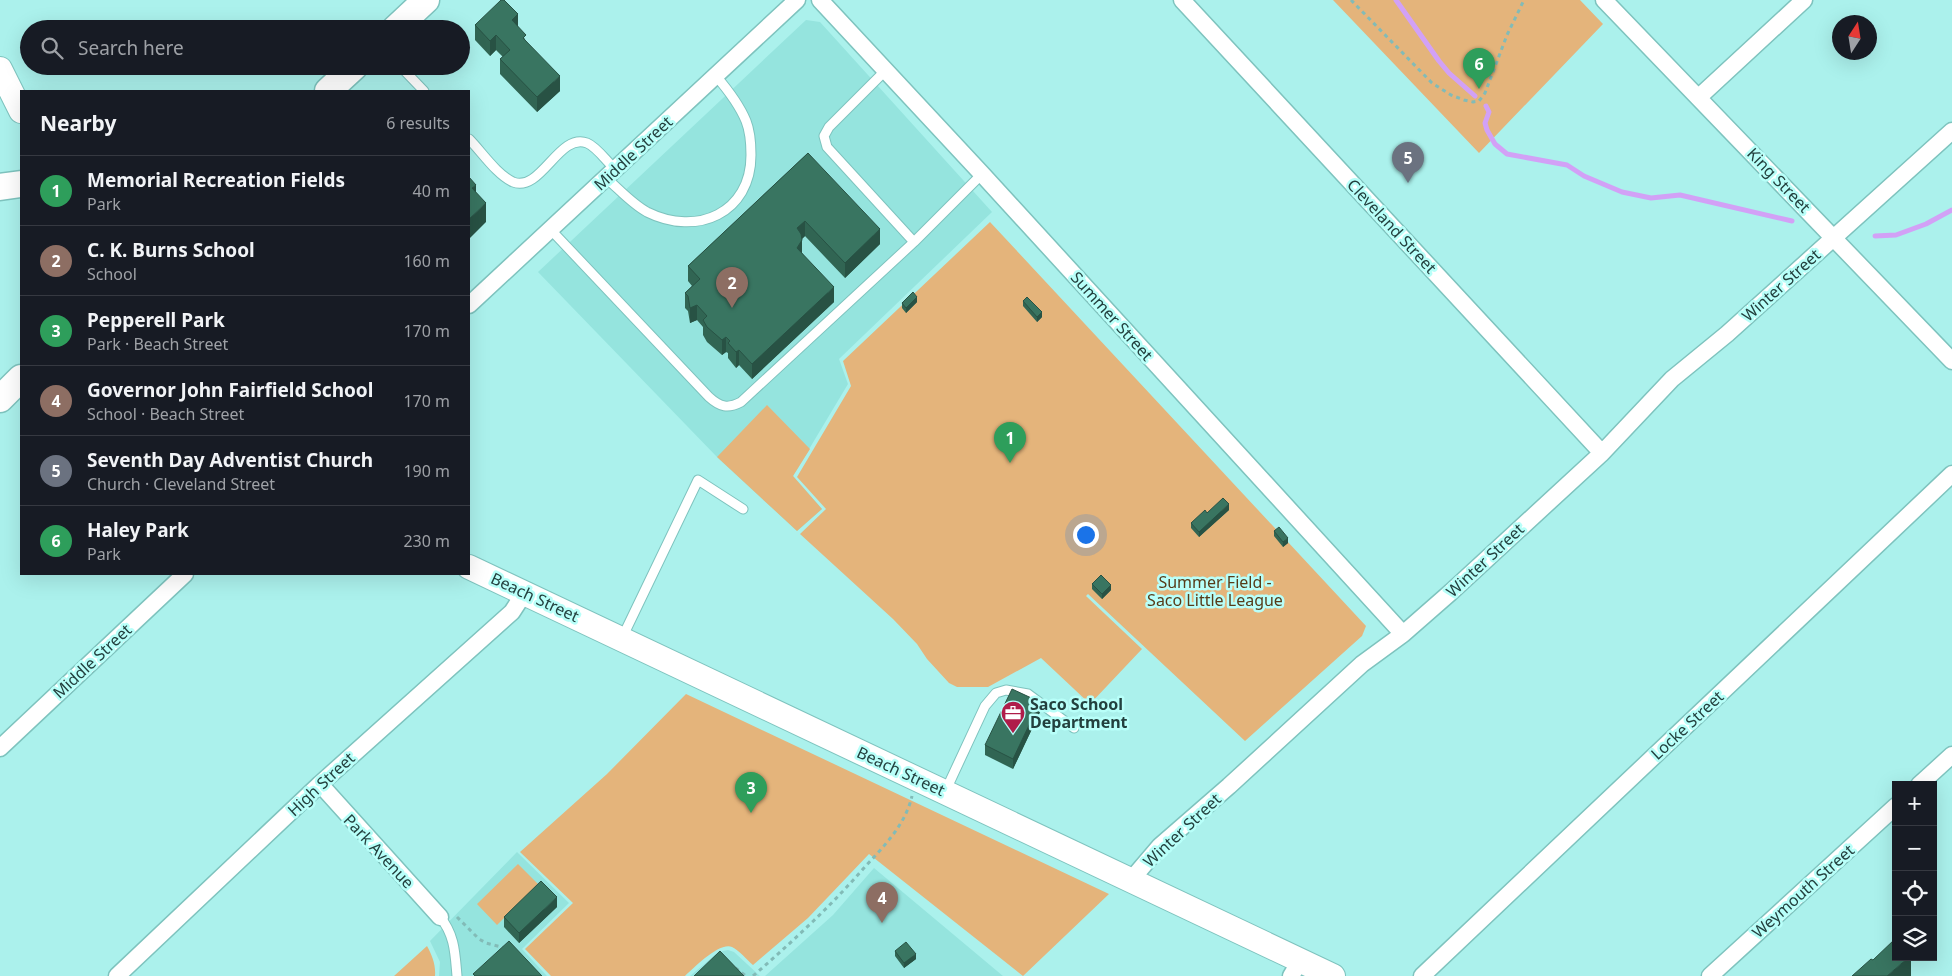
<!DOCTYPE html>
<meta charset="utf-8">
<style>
body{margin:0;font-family:"Noto Sans",sans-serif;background:#20242c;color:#f1f3f6}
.controls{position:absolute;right:15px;bottom:15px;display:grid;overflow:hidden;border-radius:0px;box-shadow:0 5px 20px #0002}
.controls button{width:45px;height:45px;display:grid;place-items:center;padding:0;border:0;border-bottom:1px solid #363941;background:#171b24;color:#f1f3f6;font:25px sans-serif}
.compass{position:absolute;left:1832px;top:15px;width:45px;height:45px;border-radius:50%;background:#171b24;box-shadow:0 5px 20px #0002;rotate:12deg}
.you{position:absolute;left:1085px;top:534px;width:18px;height:18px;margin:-12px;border:4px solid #fff;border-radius:50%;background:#1a73e8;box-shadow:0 0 0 8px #1a73e833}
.badge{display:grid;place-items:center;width:32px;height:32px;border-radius:50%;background:#d393a9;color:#fff;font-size:16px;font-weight:700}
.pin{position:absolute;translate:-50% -41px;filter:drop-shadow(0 1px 2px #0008)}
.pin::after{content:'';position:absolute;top:26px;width:18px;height:15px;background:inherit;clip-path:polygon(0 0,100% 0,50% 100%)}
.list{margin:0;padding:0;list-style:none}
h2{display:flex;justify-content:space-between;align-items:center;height:65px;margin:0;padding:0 20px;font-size:21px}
h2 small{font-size:16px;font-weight:400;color:#9ea1a6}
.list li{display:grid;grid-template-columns:32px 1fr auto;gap:15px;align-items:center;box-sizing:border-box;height:70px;padding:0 20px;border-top:1px solid #363941}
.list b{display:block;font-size:19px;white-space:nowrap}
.list p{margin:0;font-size:16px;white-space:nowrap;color:#9ea1a6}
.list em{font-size:16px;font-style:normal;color:#9ea1a6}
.icon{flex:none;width:28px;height:28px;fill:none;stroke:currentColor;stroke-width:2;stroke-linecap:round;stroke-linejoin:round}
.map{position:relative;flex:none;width:1952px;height:976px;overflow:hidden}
.search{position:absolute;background:#171b24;box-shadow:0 5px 20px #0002;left:20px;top:20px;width:450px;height:55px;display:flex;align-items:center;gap:12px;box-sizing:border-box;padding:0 18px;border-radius:28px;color:#9ea1a6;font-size:19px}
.panel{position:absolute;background:#171b24;box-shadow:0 5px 20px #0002;left:20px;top:90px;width:450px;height:485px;border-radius:0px}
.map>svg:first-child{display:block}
.built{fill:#95e4de}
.green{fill:#e4b47b}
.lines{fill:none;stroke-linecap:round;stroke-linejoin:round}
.stream{stroke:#d2a1f6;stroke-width:5}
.lane-casing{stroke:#7ec3be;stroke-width:11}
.street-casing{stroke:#7ec3be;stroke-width:19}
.secondary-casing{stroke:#7ec3be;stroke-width:26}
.primary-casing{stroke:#7ec3be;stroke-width:29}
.path{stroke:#82bbb7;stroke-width:3;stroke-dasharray:4 4;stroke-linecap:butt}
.lane{stroke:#fff;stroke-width:9}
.street{stroke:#fff;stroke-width:16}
.secondary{stroke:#fff;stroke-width:24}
.primary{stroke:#fff;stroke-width:26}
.wall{fill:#316553}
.shaded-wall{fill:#285244}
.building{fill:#397561;stroke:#285244}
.labels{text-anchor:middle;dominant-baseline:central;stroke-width:5;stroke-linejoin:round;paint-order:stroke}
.street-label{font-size:16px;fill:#23403e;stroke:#b8fff9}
.park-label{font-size:16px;fill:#573b18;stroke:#b8fff9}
.poi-label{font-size:16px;font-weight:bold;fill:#23403e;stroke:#b8fff9;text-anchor:start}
</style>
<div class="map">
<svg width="1952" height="976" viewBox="0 0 1952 976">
<rect width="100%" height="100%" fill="#abf1ec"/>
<path class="built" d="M806,20L820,22L992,212L839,359L848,384L793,476L822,509L797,531L717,457L538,272Z
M517,852L569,903L522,949L547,976H439L440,962L430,941Z
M874,868L1003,976H765L833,915Z
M728,950L734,952L760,976H690L715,955L723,951Z"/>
<path class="green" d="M1333,0H1580L1603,24L1479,153Z
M990,222L1366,626L1362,636L1245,741L1088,594L1086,596L1142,649L1090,704L1041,658L988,687H957L949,683L927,659L917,644L893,619L800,534L826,509L797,477L851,386L843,361Z
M767,405L810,449L793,476L822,509L797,531L717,457Z
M686,694L1109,894L1023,976L869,854L808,918L753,965C747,960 739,950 732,947C719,942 694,968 685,976H551L525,949L573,903L520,852L607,774Z
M518,864L538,884L497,925L477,904Z
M427,946C432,955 436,965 435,976H394Z"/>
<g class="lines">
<path class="stream" d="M1396,0L1439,61L1449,73L1475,96
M1486,106L1489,112L1485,123L1487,130L1495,144L1507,154L1567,165L1584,176L1622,192L1651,198L1680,195L1792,221
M1875,236L1896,235L1926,224L1952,210"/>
<defs>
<path id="lane" d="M400,66L424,91
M885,71L829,127L824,136L827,147L914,242
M469,139C481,151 497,175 513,182C541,193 559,132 587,143C597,147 607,162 615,169
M606,178C619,189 632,204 647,212C697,237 751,213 751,155C751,143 750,131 746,121C739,104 728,90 716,76
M551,230L709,397C720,407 728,409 741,402L914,242L982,174
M622,638L698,480L743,509
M945,792L985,706L996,693L1006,690L1028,694L1074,728
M440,917C455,935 455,954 457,976"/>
<path id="street" d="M820,0L982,174L1403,634
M1182,0L1602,453
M1604,0L1952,361
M1699,97L1804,0
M469,305L797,0
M0,748L185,574
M320,784L440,917
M1919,785L1952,755
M1131,880L1160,846L1229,786L1362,664L1403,634L1451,592L1602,453L1672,379L1727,334L1952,131
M117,976L320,784L512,612L525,592
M1291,976L1300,961
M1422,976L1952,474
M1710,976L1896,806"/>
<path id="secondary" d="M0,69L21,111
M469,567L1333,976"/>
<path id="primary" d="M395,29L426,0
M328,91L355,66
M0,187L21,184
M0,399L21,378"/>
</defs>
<use href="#lane" class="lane-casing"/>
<use href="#street" class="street-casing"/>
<use href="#secondary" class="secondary-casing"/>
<use href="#primary" class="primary-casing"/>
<path class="path" d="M1351,0L1432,83L1451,95L1464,100L1473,102L1479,101L1485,93L1507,35L1524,0
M457,917L479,939L486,943L505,948
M729,963L746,976
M753,976C792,942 829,908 863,869C883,847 905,826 912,796"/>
<use href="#lane" class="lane"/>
<use href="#street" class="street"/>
<use href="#secondary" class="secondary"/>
<use href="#primary" class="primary"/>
</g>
<path class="wall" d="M475,25L518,27L526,41L560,91L537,112L500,74V59L503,57L496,50L490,56L475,40Z
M808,153L880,244L845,278L805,236L802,239V253L834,302L752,379L739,365L736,368L728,358V353L726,352L722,355L707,342L703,335V327L697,320L690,323L688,311L685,308V293L692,286L688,281V266Z
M1023,301L1042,317L1037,322L1023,306Z
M917,302L906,313L902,308V303Z
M1229,510L1199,537L1191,528V523L1207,513Z
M1274,531L1288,543L1283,547L1274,536Z
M1092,584L1111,590L1102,599L1092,589Z
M1040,712L1013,769L985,755V745Z
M557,907L519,943L504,927V917Z
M895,951L916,959L904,968L895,956Z"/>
<path class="shaded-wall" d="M518,14V29L512,20Z
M496,35V50L490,56V41Z
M560,76V91L537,112V97Z
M476,185V204L472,188Z
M486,203V222L469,239V219Z
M805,221V236L797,243V228Z
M880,229V244L845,278V263Z
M802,240V255L797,248Z
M834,287V302L752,379V364Z
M917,297V302L906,313V308Z
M697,305V320L690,323V308Z
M1042,312V317L1037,322V317Z
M726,337V352L722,355V340Z
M739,350V365L736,368V352Z
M1229,504V510L1199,537V532Z
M1288,538V543L1283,547V542Z
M1111,585V590L1102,599V594Z
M1040,702V712L1013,769V759Z
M557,897V907L519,943V933Z
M916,954V959L904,968V963Z
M1909,957H1911V976H1887Z"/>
<path class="building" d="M501,0H504L518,14L512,20L526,35L523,38L560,76L537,97L500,59L510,50L496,35L490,41L475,25Z
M808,153L880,229L845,263L805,221L797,228L801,234L802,240L797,248L834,287L752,364L739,350L736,352L728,343L730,341L726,337L722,340L707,327L703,320L707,316L697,305L690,308L688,296L685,293L700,279L688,266Z
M469,177L476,185L472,188L486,203L469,219Z
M913,292L917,297L906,308L902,303Z
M1027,297L1042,312L1037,317L1023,301Z
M1223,498L1229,504L1199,532L1191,523L1205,510L1207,513Z
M1279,527L1288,538L1283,542L1274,531Z
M1101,575L1111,585L1102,594L1092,584Z
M1012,689L1040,702L1013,759L985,745Z
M541,881L557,897L519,933L504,917Z
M1895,939L1896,957H1909L1887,976H1852L1871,959L1873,960Z
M509,941L542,976H475L473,974Z
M906,942L916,954L904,963L895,951Z
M720,951L744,976H694Z"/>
<defs>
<symbol id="office-pin" viewBox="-11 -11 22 30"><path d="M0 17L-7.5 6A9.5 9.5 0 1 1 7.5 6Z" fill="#af1d4a" stroke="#b8fff9"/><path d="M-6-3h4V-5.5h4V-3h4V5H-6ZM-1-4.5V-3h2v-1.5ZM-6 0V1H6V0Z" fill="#fff"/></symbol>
</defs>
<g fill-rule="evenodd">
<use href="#office-pin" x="999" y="699" width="28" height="38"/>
</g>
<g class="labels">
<g class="street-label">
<text transform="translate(633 153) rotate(-43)">Middle Street</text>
<text transform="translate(1779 180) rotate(46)">King Street</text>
<text transform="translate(1392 226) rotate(47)">Cleveland Street</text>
<text transform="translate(1781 285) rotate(-42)">Winter Street</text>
<text transform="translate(1112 316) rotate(48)">Summer Street</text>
<text transform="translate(1485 560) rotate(-43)">Winter Street</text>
<text transform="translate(535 597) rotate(25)">Beach Street</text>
<text transform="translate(92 661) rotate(-43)">Middle Street</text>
<text transform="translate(1687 725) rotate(-43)">Locke Street</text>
<text transform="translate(901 771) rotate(25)">Beach Street</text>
<text transform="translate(321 784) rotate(-43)">High Street</text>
<text transform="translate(1182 830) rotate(-43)">Winter Street</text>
<text transform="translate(379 851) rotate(47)">Park Avenue</text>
<text transform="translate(1803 891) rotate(-42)">Weymouth Street</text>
</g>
<g class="park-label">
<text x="1215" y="582">Summer Field -<tspan x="1215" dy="18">Saco Little League</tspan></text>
</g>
<g class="poi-label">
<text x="1030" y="704">Saco School<tspan x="1030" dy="18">Department</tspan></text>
</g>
</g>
</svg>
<div class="controls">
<button>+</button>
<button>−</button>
<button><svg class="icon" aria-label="locate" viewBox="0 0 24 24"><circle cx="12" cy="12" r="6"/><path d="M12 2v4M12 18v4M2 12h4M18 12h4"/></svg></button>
<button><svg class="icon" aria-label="layers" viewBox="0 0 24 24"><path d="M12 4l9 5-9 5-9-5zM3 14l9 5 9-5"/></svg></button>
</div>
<svg class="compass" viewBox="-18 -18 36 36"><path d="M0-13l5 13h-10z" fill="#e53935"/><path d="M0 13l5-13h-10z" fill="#9ea1a6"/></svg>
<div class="you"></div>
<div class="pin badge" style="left:1010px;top:463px;background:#2e9e5b">1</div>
<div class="pin badge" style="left:732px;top:308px;background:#8d6e63">2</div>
<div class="pin badge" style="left:751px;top:813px;background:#2e9e5b">3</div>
<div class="pin badge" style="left:882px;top:923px;background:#8d6e63">4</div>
<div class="pin badge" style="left:1408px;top:183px;background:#6b7280">5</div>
<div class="pin badge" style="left:1479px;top:89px;background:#2e9e5b">6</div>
<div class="search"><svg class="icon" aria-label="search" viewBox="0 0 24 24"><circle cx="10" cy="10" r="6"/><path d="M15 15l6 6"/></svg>Search here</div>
<section class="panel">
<h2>Nearby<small>6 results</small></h2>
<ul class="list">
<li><span class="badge" style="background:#2e9e5b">1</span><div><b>Memorial Recreation Fields</b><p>Park</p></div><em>40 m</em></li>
<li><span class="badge" style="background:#8d6e63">2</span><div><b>C. K. Burns School</b><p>School</p></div><em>160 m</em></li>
<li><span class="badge" style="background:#2e9e5b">3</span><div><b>Pepperell Park</b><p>Park · Beach Street</p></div><em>170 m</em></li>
<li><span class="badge" style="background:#8d6e63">4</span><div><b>Governor John Fairfield School</b><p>School · Beach Street</p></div><em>170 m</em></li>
<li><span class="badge" style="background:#6b7280">5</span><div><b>Seventh Day Adventist Church</b><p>Church · Cleveland Street</p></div><em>190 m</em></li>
<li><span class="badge" style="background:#2e9e5b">6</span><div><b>Haley Park</b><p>Park</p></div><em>230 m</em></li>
</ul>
</section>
</div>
